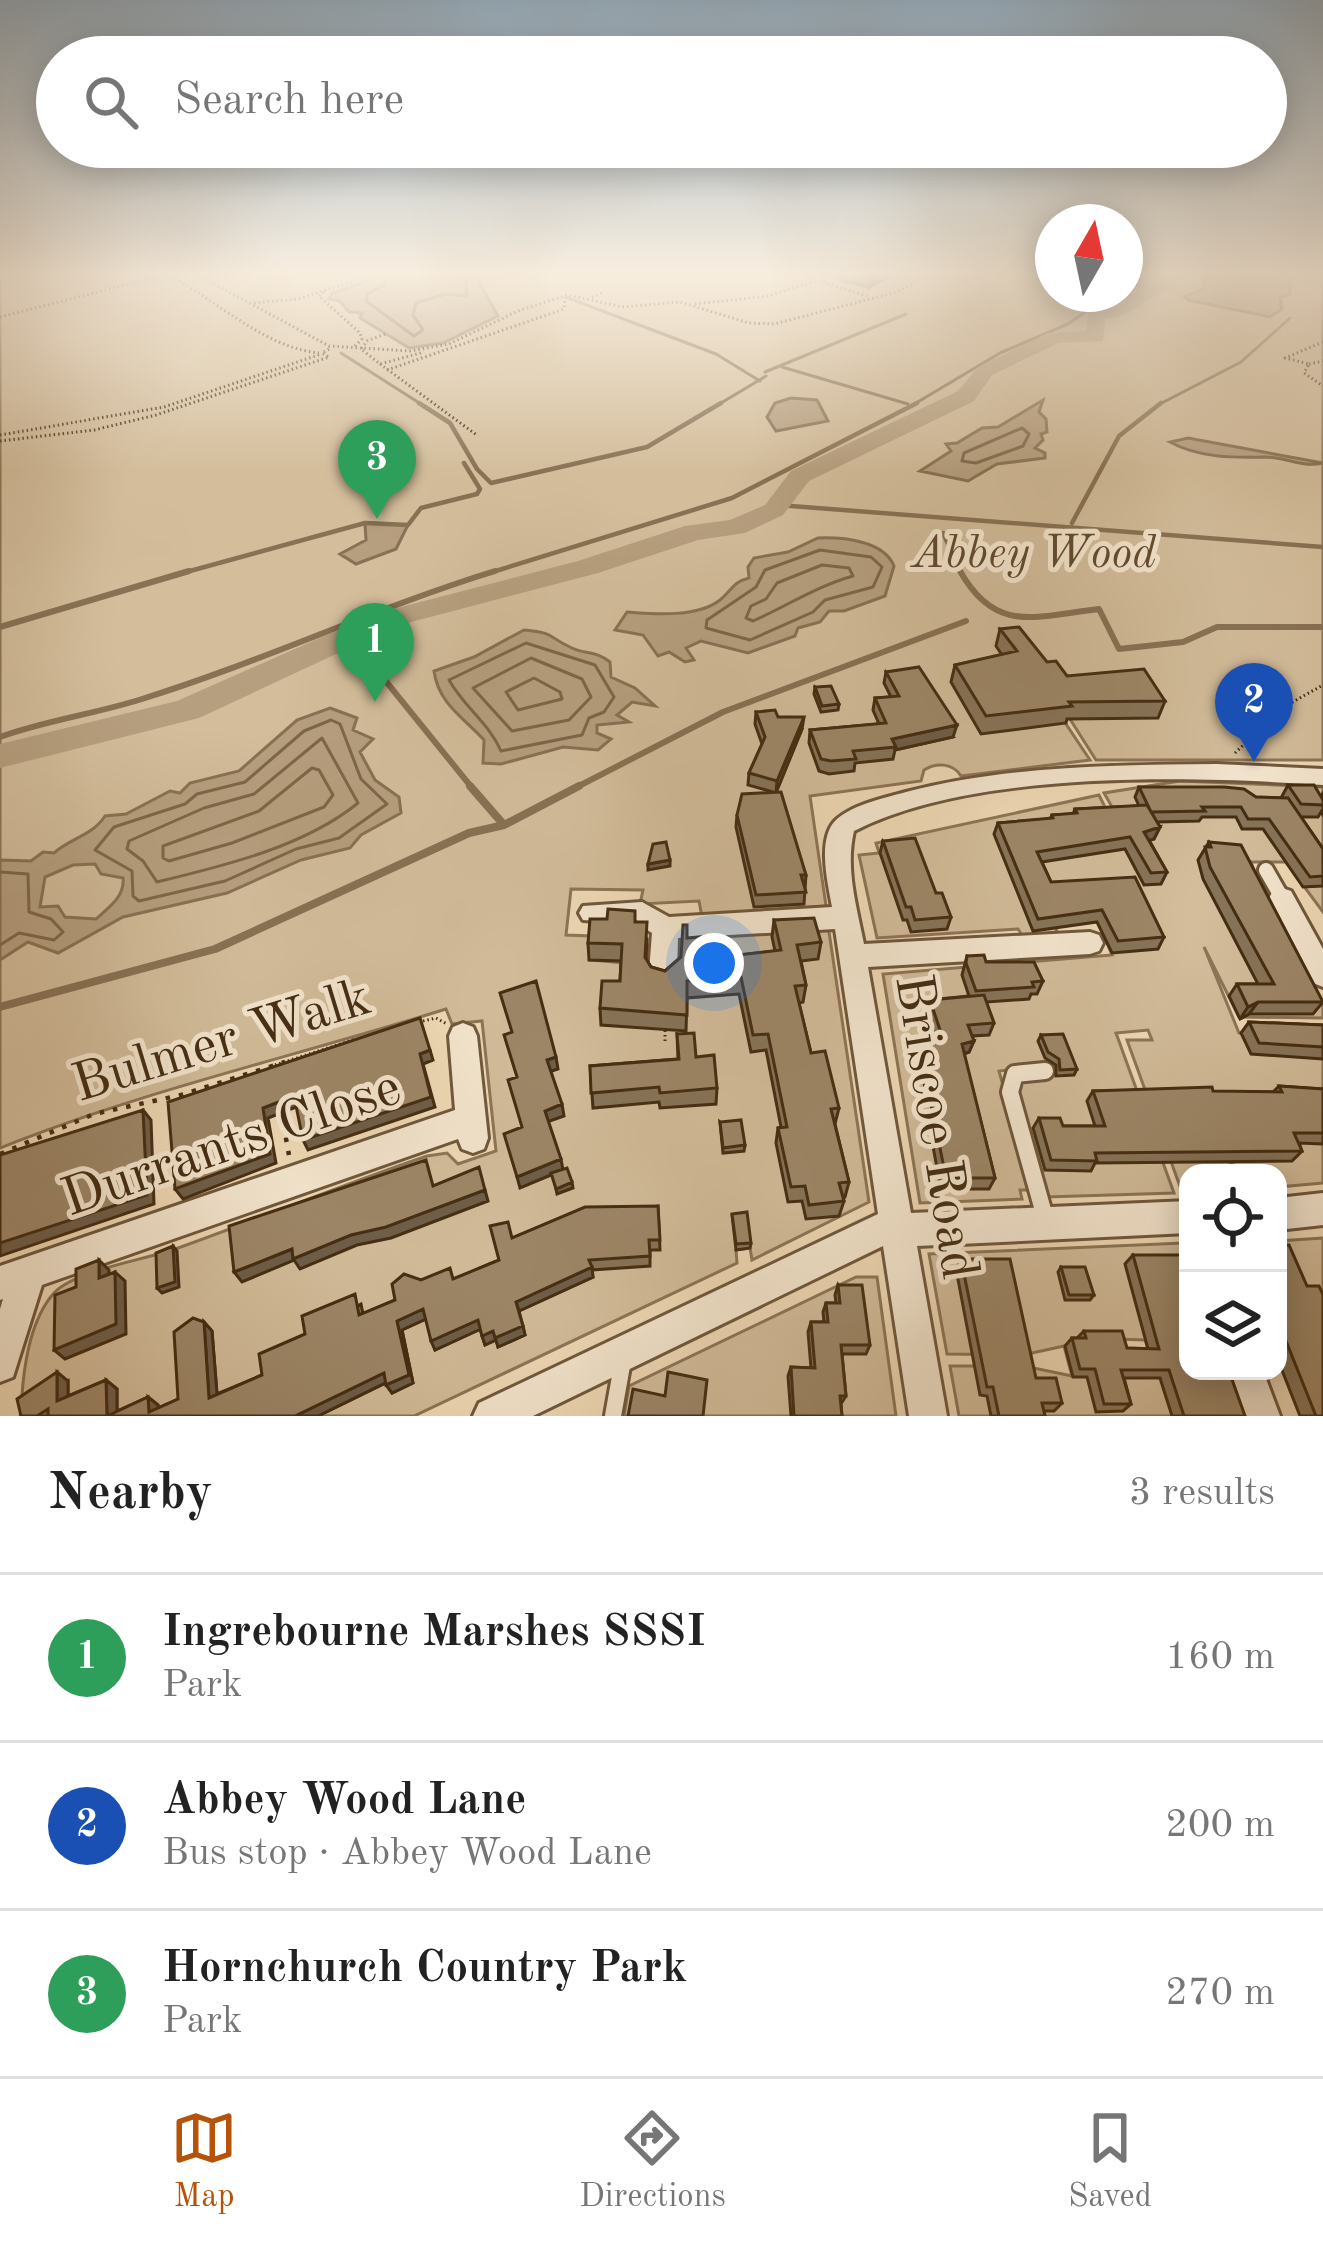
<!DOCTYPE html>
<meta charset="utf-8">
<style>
body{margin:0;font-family:"Old Standard TT",serif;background:#f6f6f6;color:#222}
.controls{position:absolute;right:36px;bottom:36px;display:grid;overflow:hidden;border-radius:24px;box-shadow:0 6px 30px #0003}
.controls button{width:108px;height:108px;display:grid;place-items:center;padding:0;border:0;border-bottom:3px solid #e0e0e0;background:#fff;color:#222;font:60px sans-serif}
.compass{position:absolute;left:1035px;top:204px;width:108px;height:108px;border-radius:50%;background:#fff;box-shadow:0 6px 30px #0003;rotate:9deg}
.you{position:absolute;left:714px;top:963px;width:42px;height:42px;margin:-30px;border:9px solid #fff;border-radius:50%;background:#1a73e8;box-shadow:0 0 0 18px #1a73e833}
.badge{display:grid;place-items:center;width:78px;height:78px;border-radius:50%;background:#b45309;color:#fff;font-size:39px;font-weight:700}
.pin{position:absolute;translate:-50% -99px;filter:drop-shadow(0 3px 6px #0008)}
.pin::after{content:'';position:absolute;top:63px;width:42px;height:36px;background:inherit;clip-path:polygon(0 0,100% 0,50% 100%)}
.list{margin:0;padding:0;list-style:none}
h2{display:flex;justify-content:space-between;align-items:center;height:156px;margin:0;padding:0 48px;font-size:51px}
h2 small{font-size:39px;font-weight:400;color:#767676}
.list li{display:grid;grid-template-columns:78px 1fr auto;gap:36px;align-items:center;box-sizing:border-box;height:168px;padding:0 48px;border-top:3px solid #e0e0e0}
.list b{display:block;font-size:45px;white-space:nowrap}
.list p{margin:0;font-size:39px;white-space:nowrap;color:#767676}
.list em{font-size:39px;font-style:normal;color:#767676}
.icon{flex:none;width:66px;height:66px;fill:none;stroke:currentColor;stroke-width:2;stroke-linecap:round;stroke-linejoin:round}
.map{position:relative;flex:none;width:1323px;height:1416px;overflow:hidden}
.search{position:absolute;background:#fff;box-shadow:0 6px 30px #0003;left:36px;right:36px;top:36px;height:132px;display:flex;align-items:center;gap:30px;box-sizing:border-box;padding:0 42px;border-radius:66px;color:#767676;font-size:45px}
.sheet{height:660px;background:#fff}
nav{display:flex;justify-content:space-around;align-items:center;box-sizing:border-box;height:168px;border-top:3px solid #e0e0e0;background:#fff;font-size:33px;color:#767676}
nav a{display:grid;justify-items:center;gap:6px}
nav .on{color:#b45309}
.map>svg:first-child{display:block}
.green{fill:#d3bd9b;stroke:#8c7557;stroke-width:3}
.water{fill:#b69f7f;stroke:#887154;stroke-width:3;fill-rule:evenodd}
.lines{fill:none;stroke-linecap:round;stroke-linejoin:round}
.shore{stroke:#7d6649;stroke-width:3}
.stream-far3{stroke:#887154;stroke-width:3}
.stream-far2{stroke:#887154;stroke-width:4.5}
.stream-far1{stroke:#887154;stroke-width:6}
.stream{stroke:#887154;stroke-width:8}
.river{fill:#b69f7f;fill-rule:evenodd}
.lane-far1-casing{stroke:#6f583c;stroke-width:20}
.lane-casing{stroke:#6f583c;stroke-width:22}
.street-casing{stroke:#6f583c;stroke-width:6}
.path-far1{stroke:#442d13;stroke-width:3;stroke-dasharray:1.5 3;stroke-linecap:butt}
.path{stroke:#442d13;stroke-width:4.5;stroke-dasharray:4.5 9;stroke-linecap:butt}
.lane-far1{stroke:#f5e7d0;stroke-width:14}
.lane{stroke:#f5e7d0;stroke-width:16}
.street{fill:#f5e7d0;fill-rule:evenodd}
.wall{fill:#877459;stroke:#442d13;stroke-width:3}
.shaded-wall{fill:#6e5e49;stroke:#442d13;stroke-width:3}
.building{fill:#9d8768;stroke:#442d13;stroke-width:3}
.labels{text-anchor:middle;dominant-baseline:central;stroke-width:10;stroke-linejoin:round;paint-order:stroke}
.park-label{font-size:45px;font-style:italic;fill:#614a2e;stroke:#f5e7d0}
.near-street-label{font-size:54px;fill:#442d13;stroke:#f5e7d0}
</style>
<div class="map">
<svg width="1323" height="1416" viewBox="0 0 1323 1416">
<rect width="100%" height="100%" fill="#f0dab7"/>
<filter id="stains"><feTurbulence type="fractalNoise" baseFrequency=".00167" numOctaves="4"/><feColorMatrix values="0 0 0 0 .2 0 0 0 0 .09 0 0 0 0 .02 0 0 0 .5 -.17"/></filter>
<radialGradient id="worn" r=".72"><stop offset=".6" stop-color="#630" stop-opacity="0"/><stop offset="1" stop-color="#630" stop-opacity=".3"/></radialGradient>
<path class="green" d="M0,273H1053V294H1125V273H1323V760H1096L1068,716L1062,718L1090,760L961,776C953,763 936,762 924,770L921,781L810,796L826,906L702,917L699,901L640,904L643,890L571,889L566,935L591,936L590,960L647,965L648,952L672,936L828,925L869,1202L752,1260L750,1248L736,1250L737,1263L414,1416H21C22,1378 27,1323 54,1293C76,1270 144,1260 175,1249C259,1219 342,1185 427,1156L447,1153L458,1164L496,1151L482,1021L452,1024L446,1009C297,1056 145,1090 0,1148Z
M1180,781L1323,787V912L1286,862H1251L1261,891L1323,1004V1018L1239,1017L1204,947L1239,1033H1323V1183L1278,1187V1173H1237L1205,1097L1234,1173H1188V1192H1182L1127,1040H1152L1148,1030L1116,1033L1174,1193L1046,1197L1021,1112L1019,1081L1051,1077L1047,1066L999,1071L1032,1190H1020L1022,1199L920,1203L883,974L1112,955L1104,936L1138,916L1055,927L1058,933L1022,935L1018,929L877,938L859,855L879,853L876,843L1099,795L1136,870L1131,840L1104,793Z
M1323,1238V1337L1278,1336V1241Z
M1183,1243L1188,1258V1352L1148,1348L1145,1340L1115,1339L1119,1356L1188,1371L1245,1416H959L950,1366H1024L1072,1376L1064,1346L1023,1355L947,1354L929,1254Z
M856,1277H877L896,1416H624L629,1386Z"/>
<path class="water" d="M390,273H474L498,316L443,343L409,348L360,318L362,313L349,312L340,301L329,299L332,293Z
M1205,273H1290V294L1280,297L1282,309L1270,317L1188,300L1185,297L1204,288Z
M791,398L817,400L828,421L776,431L767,417L775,403Z
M1043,400L1039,412L1046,419L1047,432L1041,434L1043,440L1035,448L1045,453V458L997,464L968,481L920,471L951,451L946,444L957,443L982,428L998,427Z
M1188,438L1323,463C1301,468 1287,457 1265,457C1234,458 1199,458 1170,442Z
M365,523L408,525L396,549L356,564L340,554L366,540Z
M818,538C844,537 884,541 894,566L885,596L844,611H829L820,622L798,628L795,636L748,653L701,641L686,648L694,660L685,662L669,652L658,656L643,635L615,630L627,612C654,614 697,618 720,600C733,589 733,582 749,578L748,567L754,558L788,552Z
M524,630C557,633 547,637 572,648C587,655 595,650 610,662L611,677L635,688L655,706L632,702L617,715L629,722L597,725V733L611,739L598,750L563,747L501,764L483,763L484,740C464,718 438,703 434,671L474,657Z
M330,708L357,718L353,730L373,739L360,752L375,780L399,797L401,813L361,835L350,848L301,860L227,893L123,917L58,953L28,942L0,960V860L31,861L43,852L54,853C70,838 92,836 105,816L126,814L170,791L180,793L190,783L239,771L297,720ZM95,864L101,874L123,878C125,897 108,908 96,919L65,917L58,906L40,907L45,877L73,865Z"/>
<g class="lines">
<path class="shore" d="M386,273L384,285L367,294L366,301L414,336L423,330L413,315L416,303L445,294L467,296L465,273
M1022,428L1029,434L1023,446L976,463L962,461L964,453Z
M820,550L871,557L882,567L873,587L825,600L813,612L750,640L706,628L707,620L756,587L765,570Z
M822,565L849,568L853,576C817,586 787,606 753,621L746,618L751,606L766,599L777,583Z
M526,643L595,665L614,697L604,712L589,718L582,735L501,751C489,723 464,707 449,680Z
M531,658L582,679L591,697L569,720L512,731L473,688Z
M534,678L560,692L562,699L518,710L506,692Z
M331,720L340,724L361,779L387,804L339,838L296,849L225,881L139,901L133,896L132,871L95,850L114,827L185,804L197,794L245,782L304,731Z
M322,738L358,803C304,847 223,866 157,882L143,861L127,849L129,841L204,808L254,794Z
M312,768L319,770L333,795L324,807L232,843L169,861L163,858V846L259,811Z
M0,872L28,874L29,912L51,919L63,932L54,940L19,933L0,945"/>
<path class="stream-far3" d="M1125,282L1150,289
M568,298L716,354L760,381
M341,353L424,406
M782,367L908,404
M765,372L906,314
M716,406L766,376
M911,406L1000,353L1068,324L1110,294
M1156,406L1241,362L1290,318"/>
<path class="stream-far2" d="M419,403L450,423L477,469L491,483L647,447L721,403
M778,505L1323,547
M1072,523L1119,436L1161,403
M943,533L962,574
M179,574L365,523L408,525L421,508L477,494L480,489L464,463
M486,574L732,498L917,403"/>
<path class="stream-far1" d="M960,571C996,635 1037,616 1099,609L1119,649L1183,642L1217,627H1323
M0,627L189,571
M337,641L363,653L473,789
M0,737C47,720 95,714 142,699C261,662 375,608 495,571
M573,789L723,712L966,621"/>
<path class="stream" d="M470,786L504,825L579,786
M0,1007L215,949L469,833L504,825"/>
<path class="river" d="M1164,273H1181L1176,288C1146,295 1139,315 1105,319L1103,341L1058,343L992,375L974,401L809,481L783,515L745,533L698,540L598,573L396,626L199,718L0,768V744L177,701L374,614L578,561L685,526L730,520L765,505L791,471L958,391L978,367L1048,333L1086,331L1089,311L1121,306L1144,285L1162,281Z"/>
<defs>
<path id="lane-far1" d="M1266,870L1282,898"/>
<path id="lane" d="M1045,1071L1015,1074L1010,1092L1046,1221
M613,1416L623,1360"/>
<path id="street" d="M1217,764L1323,769V785C1190,776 973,770 854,831C845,869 857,908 864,944L1090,932L1099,935L1103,943L1099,951L1090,954L868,967L911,1213L1188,1201V1233L917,1246L947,1416H909L883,1246L533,1416H473L479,1403L878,1214L835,929L678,938L677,972L673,980L663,984L653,980L649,972L652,933L638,924L583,920L579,913L583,906L642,902L669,917L832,907C828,884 816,837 837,819C855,804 884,798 906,792C1007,766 1113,765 1217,764Z
M1282,888L1291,891L1323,949V987L1313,983L1269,898L1273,891Z
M463,1023L473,1027L477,1036L488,1138L484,1149L473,1153L462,1149L458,1139L42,1285L13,1377L0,1382V1309L3,1299L0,1300V1266L455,1110L449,1036L453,1027Z
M1323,1193V1225L1278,1230V1198Z
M1227,1371H1263L1280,1416H1242Z"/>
</defs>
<use href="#lane-far1" class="lane-far1-casing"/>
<use href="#lane" class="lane-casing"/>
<use href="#street" class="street-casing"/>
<path class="path-far1" d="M163,273C215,297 261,347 319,353
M194,273L329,346L410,351L449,344L520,310L568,295L622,307L680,302L749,323L774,324L897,292L929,273
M562,273L568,275
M793,273L867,296
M926,277L970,280
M324,292L319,296L360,333L362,339L353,348
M592,297L602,293
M254,303L297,299L380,273
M695,304L768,296L816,281
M0,317L164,275
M385,334L367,341L361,349L380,364L424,352
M1323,342L1285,358L1309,364L1304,373L1323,386
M380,364L478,436
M1309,364L1323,361
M387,370L564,309L565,297
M0,435L164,407L321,354
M0,441L94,430L156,415L329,357L322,353L331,348
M1235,753L1282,708L1323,685
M423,1021L436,1018L447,1024
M665,1026V1042
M275,1065L356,1039"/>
<path class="path" d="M281,1111L289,1155
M0,1154L94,1114L181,1095L285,1062"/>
<use href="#lane-far1" class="lane-far1"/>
<use href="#lane" class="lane"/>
<use href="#street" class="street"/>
</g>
<path class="wall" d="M841,273H895L869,287L840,280Z
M1000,629L1067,676L1165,701L1158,718L1067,719L1066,723L981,734L951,682L955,665L1002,655L996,646Z
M886,672L953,737L895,750L893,759L855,763L854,771L829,774L819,771L809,743L810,730L879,724L873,710L875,698L891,697L884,683Z
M815,687L839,704L838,710L821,712L814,694Z
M756,712L778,717L802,729L776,792L806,875L804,904L754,907L736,827L737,815L773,792L748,785L749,773L762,744L755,724Z
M1288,785L1321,796L1323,793V815L1321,812L1318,817H1301L1323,849V886L1303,887L1263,829H1242L1236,817H1202L1199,821L1157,822L1160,827L1154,839L1149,840L1167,872L1161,884L1144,885L1125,849L1042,862L1051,882L1164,937L1158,949L1112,953L1097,922L1033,931L994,834L998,823L1050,819L1052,815L1073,814L1075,809L1139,806L1135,797L1139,787L1256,797L1281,798Z
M883,841L936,893L951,917L947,929L911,932L907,920H903L880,853Z
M1209,842L1323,1002L1313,1014H1249L1240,1019L1229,996L1237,984H1258L1203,879L1198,860Z
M774,920L821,942L818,959L801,961L806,985L803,1002L799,1003L811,1053L839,1108L835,1124L849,1182L845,1197H843L844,1201L839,1216L806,1219L802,1201L788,1202L776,1143L778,1128L781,1127L766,1050L751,1052L739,994L687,998L686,1031L601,1025L600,1008L620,981L621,961L589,960L588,943L636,922L647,939L646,959L651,967L665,971L681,957L687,938L712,958L775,951L772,937Z
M967,956L1043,981L1037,994H1031L1029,999L986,1002L994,1023L989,1035L972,1036L974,1041L969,1052L964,1054L995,1178L989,1189H941L928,1120L932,1108L918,1065L921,1057L918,1050L922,1038L934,1037L926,1012L930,1000L969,996L962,975Z
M1249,1022L1323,1025V1059L1251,1054L1241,1033Z
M677,1034L696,1057L717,1088L716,1104L660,1108L659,1102L593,1108L590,1066L678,1059Z
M1041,1035L1077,1069L1074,1075L1056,1076V1065L1045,1058L1038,1041Z
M1279,1086L1323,1089V1144L1299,1143L1302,1151L1292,1161L1095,1163L1091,1171L1045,1170L1033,1128L1039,1118L1063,1126H1095L1087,1101L1093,1091L1273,1092Z
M720,1122L745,1145L744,1151L723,1153Z
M658,1206L660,1250H650V1266L592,1270L593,1277L519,1311L525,1335L498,1347L496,1340L485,1345L480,1329L435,1350L426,1319L402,1330L413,1383L392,1393L386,1383L318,1416H21L68,1381V1396L106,1380L117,1389V1411L148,1397L158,1405V1408L178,1399L204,1322L212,1331L217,1394L262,1375L305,1334L361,1304L363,1314L395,1300L421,1280L454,1279L499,1260L512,1238Z
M732,1214L751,1243L750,1248L736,1250Z
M1278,1245L1323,1416H1300L1278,1360Z
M1133,1255L1245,1416H1172L1160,1378H1124L1131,1404L1123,1411L1096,1412L1087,1377H1073L1065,1346L1072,1338H1077L1084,1331L1127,1348L1148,1349L1125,1264Z
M961,1259L1036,1378L1062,1403L1054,1411H1044L1045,1416H991L987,1396L980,1395L956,1269Z
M1061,1267L1094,1295L1090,1300H1065L1058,1272Z
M838,1285L870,1345L866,1354H842L846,1396L841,1404L842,1416H791L788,1376L791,1367L811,1368L808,1332L811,1322H824L823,1312L826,1303H836L835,1295Z"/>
<path class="shaded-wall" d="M879,273H895L869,287L871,278Z
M804,717L802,729L776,793L777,781Z
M957,725L953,737L895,750L892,739Z
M1160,827L1154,839L1138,844L1144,832Z
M670,860V866L648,870V864Z
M1258,1002L1249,1014L1240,1019L1248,1007Z
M974,1041L969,1052L957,1056L962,1044Z
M430,1050L433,1060L423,1064L435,1107L308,1150L303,1140L420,1054Z
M556,1057L558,1069L549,1072L547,1060Z
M294,1096L299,1106L268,1118L276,1163L183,1199L175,1189L263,1108Z
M562,1104L564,1116L547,1122L545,1111Z
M143,1110L151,1120L154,1204L0,1256V1243Z
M561,1159L563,1170L520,1188L517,1177Z
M572,1182L573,1188L557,1194L556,1189Z
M485,1190L488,1201L391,1238L357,1245L300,1269L294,1260L242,1282L234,1272L292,1249L351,1235Z
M173,1246L177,1251L179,1287L162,1293L157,1288Z
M99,1260L109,1270V1288L99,1278Z
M592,1267L593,1277L519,1311L516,1302Z
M115,1272L125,1281L126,1334L65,1359L54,1350Z
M423,1309L428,1318L402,1330L413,1383L392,1393L386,1385L397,1321Z
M478,1320L481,1329L435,1350L431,1341Z
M204,1322L212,1331L218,1406L209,1398Z
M523,1326L525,1335L498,1347L496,1340L485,1345L482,1336L493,1331Z
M57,1372L68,1381V1409L57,1401Z
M384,1373L389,1381L318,1416H295Z
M106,1380L117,1389V1416H107Z
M148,1397L158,1405L159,1416L149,1412Z"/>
<path class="building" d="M851,273H879L871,278Z
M1019,627L1047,662L1056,661L1067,676L1144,669L1165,701L1069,702L1072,706L986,716L955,665L1017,651L1000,629Z
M919,667L957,725L892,739L896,747L853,751L856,759L831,761L821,759L810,730L886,723L875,698L899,696L886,672Z
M831,686L839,704L822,706L815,687Z
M775,710L778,717H804L777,781L749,773L765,737L756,712Z
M1288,785H1314L1323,800V805L1301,804Z
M1139,787H1224L1244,789L1256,797L1288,798L1323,849V876L1310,877L1269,819H1248L1241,807H1202L1205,811L1151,812Z
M781,792L806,875H801L806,892L756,895L737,815L742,794Z
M1147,805L1160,827L1144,832L1167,872L1151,873L1130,837L1037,852L1051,882L1135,877L1164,937L1118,941L1102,910L1038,919L998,823L1053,818L1052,815L1077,813L1075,809Z
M915,838L936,893H942L951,917L915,920L911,907H906L883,841Z
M666,842L670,860L648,864L653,844Z
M1209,842L1241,845L1323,1002H1258L1248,1007L1237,984H1274L1210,867L1205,847H1211Z
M608,909L635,911V922H647L645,957L651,967L665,971L681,957L683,925H687V938L708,936L712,958L781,950L774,920L814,918L821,942L797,945L806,985L795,986L811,1053L825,1051L839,1108L831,1109L849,1182L839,1183L844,1201L809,1205L805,1186L791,1187L778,1128L787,1127L768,1034L753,1035L741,977L687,981V1015L600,1008L602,981H620L622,944L588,943L590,919H607Z
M984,955L986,962H1034L1043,981L1032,982L1034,987L976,991L966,963L967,956Z
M536,981L556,1057L547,1060L562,1104L545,1111L561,1159L517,1177L504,1134L522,1127L508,1080L517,1077L504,1035L512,1032L500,993Z
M984,995L994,1023L968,1025L974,1041L962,1044L995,1178H946L932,1108H940L922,1053H927L922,1038L942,1036L930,1000Z
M420,1018L430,1050L420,1054L431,1097L303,1140L294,1096L263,1108L270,1154L175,1189L168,1102Z
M1249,1022L1323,1025V1047L1259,1043Z
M694,1033L696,1057L714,1055L717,1088L660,1093L659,1087L591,1093L590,1066L679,1059L677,1034Z
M1063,1034L1077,1069L1060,1070L1059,1059L1048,1052L1041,1035Z
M1279,1086L1323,1089V1133H1294L1302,1151L1095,1153L1097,1161L1051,1160L1039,1118H1060L1063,1126H1105L1093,1091L1212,1087L1213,1091L1282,1092Z
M143,1110L147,1195L0,1243V1155Z
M741,1120L745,1145L723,1148L720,1122Z
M426,1160L433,1186L479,1167L485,1190L386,1227L351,1235L293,1259L292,1249L234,1272L229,1226Z
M567,1168L572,1182L556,1189L551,1173Z
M658,1206L660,1240H649L650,1256L589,1260L592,1267L516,1302L523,1326L495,1338L493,1331L482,1336L478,1320L431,1341L423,1309L397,1321L409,1375L386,1385L384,1373L295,1416H48V1409L37,1416H21L17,1399L57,1372V1401L106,1380L107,1416L148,1397L149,1412L178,1399L174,1332L193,1318L204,1322L209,1398L262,1375L259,1354L305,1334L302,1316L355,1294L359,1315L395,1300L392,1284L404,1274L421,1280L450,1268L453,1279L499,1260L490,1226L508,1222L512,1238L585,1207Z
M747,1212L751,1243L736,1244L732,1214Z
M1278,1245H1289L1307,1286H1319L1323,1295V1416H1316L1278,1321Z
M173,1246L175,1282L157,1288L156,1253Z
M1133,1255H1186L1188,1259V1371H1229L1245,1416H1184L1169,1370H1121L1131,1404H1104L1095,1369H1080L1072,1338H1086L1084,1331H1122L1127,1348L1159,1349Z
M961,1259H1010L1036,1378H1056L1062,1403H1042L1045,1416H999L993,1387H987Z
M99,1260V1278L115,1272L116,1324L54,1350L55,1295L76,1287V1269Z
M1061,1267H1085L1094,1295H1069Z
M838,1285H862L870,1345H841L846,1396H840L842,1416H794L791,1367L815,1368L811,1322H828L826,1303H840Z
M668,1372L707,1380L703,1416H628L633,1389L665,1396Z"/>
<linearGradient id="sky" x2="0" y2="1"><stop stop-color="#94acbe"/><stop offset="0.58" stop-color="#f8eedf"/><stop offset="1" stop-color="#f8eedf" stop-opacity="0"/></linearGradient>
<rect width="1323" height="472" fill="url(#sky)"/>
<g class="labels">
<g class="park-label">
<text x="1034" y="555">Abbey Wood</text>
</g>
<g class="near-street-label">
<text transform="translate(222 1043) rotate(-17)">Bulmer Walk</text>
<text transform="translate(934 1127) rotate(81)">Briscoe Road</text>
<text transform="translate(232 1145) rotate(-19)">Durrants Close</text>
</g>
</g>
<rect width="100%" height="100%" filter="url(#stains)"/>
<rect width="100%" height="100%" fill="url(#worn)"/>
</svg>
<div class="controls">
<button><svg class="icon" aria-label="locate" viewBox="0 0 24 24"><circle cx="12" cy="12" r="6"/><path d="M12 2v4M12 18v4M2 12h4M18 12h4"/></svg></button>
<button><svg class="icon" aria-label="layers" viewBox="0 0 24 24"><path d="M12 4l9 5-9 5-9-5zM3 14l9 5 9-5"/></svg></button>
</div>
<svg class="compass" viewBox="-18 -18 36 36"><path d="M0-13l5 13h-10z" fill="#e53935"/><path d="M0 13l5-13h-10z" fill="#767676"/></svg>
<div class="you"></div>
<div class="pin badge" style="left:375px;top:702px;background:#2e9e5b">1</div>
<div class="pin badge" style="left:1254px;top:762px;background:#1a4fb4">2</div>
<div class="pin badge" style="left:377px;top:519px;background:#2e9e5b">3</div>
<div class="search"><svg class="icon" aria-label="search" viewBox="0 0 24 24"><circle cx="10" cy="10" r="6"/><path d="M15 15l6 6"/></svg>Search here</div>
</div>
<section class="sheet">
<h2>Nearby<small>3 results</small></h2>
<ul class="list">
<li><span class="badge" style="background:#2e9e5b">1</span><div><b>Ingrebourne Marshes SSSI</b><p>Park</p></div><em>160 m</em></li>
<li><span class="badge" style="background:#1a4fb4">2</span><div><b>Abbey Wood Lane</b><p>Bus stop · Abbey Wood Lane</p></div><em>200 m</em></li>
<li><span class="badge" style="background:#2e9e5b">3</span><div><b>Hornchurch Country Park</b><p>Park</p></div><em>270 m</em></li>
</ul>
</section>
<nav>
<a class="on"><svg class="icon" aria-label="map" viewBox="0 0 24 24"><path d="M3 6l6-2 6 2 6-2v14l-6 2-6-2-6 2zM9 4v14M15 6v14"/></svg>Map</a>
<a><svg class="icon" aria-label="directions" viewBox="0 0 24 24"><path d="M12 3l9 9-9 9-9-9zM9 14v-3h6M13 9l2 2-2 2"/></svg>Directions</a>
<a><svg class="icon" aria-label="saved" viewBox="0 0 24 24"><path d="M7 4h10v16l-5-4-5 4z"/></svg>Saved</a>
</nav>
